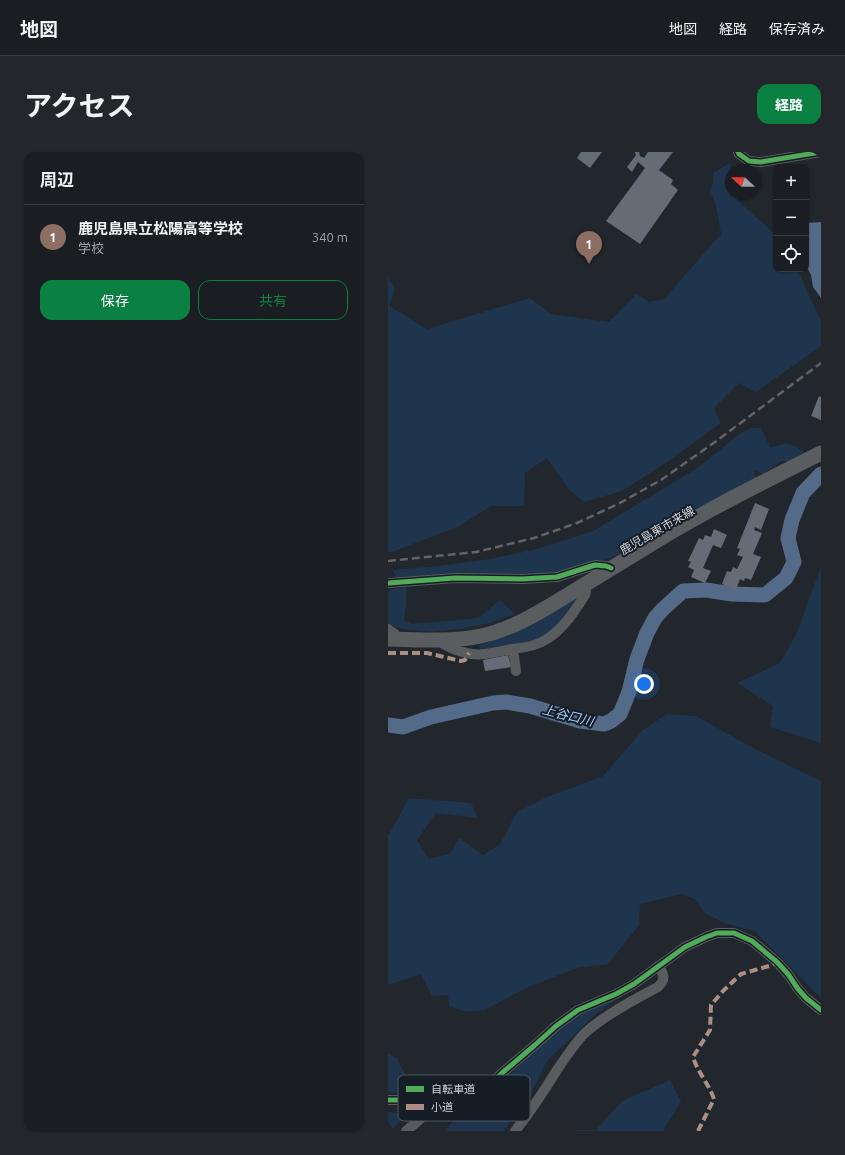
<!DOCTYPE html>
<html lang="ja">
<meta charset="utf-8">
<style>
body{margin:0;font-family:Ubuntu,"Noto Sans JP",sans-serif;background:#23262a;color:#f1f3f6}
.controls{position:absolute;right:12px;top:12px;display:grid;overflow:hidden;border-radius:8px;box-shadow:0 1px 3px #0004}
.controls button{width:36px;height:36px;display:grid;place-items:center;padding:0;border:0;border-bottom:1px solid #383b40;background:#1a1d22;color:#f1f3f6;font:20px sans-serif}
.compass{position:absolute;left:337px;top:12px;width:36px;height:36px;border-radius:50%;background:#1a1d22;box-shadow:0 1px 3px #0004;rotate:292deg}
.you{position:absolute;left:256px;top:532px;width:14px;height:14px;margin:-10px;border:3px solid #fff;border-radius:50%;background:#1a73e8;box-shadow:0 0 0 6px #1a73e833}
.badge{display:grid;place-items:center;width:26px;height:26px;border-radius:50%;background:#0b8043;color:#fff;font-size:13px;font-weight:700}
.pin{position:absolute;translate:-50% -33px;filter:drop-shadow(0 1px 2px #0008)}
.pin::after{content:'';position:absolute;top:21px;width:14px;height:12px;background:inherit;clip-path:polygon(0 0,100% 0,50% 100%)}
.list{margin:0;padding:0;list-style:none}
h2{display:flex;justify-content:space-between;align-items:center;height:52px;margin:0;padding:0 16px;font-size:17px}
h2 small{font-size:13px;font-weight:400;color:#9fa2a5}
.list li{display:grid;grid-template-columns:26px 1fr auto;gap:12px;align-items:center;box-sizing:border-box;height:64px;padding:0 16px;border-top:1px solid #383b40}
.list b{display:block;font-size:15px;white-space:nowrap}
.list p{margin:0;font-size:13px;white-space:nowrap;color:#9fa2a5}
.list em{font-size:13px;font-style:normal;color:#9fa2a5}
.actions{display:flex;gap:8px;padding:12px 16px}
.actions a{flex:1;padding:9px 0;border:1px solid #0b8043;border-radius:12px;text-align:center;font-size:14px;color:#0b8043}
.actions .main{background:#0b8043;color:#fff}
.icon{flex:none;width:22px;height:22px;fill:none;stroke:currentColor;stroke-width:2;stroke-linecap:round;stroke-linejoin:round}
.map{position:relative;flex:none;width:433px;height:979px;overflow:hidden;border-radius:12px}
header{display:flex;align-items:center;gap:24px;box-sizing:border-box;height:56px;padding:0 20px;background:#1a1d22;border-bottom:1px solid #383b40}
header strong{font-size:19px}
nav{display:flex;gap:22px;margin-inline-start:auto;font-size:14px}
.intro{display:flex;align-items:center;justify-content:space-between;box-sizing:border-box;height:96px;padding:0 24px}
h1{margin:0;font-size:28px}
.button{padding:10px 18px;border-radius:12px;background:#0b8043;color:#fff;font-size:14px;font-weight:700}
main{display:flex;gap:24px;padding:0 24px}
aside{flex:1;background:#1a1d22;border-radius:12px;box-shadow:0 1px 3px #0004}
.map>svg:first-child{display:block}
.green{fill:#1f344d}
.water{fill:#536a89}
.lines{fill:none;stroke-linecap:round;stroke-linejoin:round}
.river{stroke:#536a89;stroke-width:15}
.building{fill:#656c76}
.street{stroke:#595c5e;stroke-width:10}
.primary{stroke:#595d60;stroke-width:15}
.rail{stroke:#616366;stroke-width:2.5;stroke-dasharray:8 4;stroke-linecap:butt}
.quiet{stroke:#ac8f84;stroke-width:4;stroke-dasharray:8 4;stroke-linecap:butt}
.cycleway-casing{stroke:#151d27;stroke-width:8}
.cycleway{stroke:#51ab58;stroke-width:5}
.labels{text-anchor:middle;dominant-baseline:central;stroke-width:4;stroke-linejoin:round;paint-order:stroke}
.street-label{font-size:12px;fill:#cfd4db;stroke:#151d27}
.water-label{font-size:13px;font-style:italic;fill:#add0fc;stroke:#151d27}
.key{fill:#151d27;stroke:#4d545d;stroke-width:1}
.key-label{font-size:11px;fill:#cfd4db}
</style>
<header>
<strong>地図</strong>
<nav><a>地図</a><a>経路</a><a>保存済み</a></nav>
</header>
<div class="intro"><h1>アクセス</h1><a class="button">経路</a></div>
<main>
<aside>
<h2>周辺<small></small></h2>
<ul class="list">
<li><span class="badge" style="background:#8d6e63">1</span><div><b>鹿児島県立松陽高等学校</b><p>学校</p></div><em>340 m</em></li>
</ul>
<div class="actions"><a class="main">保存</a><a>共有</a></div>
</aside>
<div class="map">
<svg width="433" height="979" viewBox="0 0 433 979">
<rect width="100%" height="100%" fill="#22272d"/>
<path class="green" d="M342,11L343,18V42H348L349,48L388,83V117H409L433,169V194L368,240L351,231L326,256L333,271L276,312L234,339L196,350L181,338L159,306L137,321L136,354H103L70,375L4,400H0V125L7,137L1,154L39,177L142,146L163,162L221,170L248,142L261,150L276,147L333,82L328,53L322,39L325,31V21Z
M363,276H373L382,295L393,293L398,291L407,294L416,300L401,309L392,310L375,322L367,318L366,322L368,327L270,378L223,406L171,420L154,421L9,426L4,418L51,414L102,407L149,397L205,379L308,317L353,281Z
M433,414V591L382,575L385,554L349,531L392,511L409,481Z
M18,435V453L16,469L24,472L90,466L112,448L127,462L102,471L79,476L44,480L14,477L0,472V438Z
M193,442C183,456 174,471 161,481C143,494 113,495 92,497L91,493L122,483L144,473Z
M279,562L308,564L369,598L433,629V846L367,779L336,771L317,761L307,747L294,742L252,752L251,773L220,812L189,816L138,836L97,858L78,860L61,854L60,843L44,844L33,822L0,833V682H1L21,646L83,651L90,666L48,661L29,688L41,707L62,702L71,686L95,703L112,692L129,660L159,645L215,624L255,578Z
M222,847L227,848L208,862L159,909L140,948L115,979H58L63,971L106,937L177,871L196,860Z
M0,901L9,907L28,942L0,940Z
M282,928L293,949L275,979H186L187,978H208L234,949Z
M0,960L20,962L2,979H0Z"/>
<path class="water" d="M433,70V146L425,135L423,123L418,113V71Z"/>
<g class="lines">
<path class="river" d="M0,573L15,575L43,565L105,551L118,550L142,554L192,569L216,572L223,569L232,562L241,540L249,507L259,481L267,466L275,457L295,439L318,438L344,442L377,443L398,426L406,410L400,386L404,368L415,341L433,322"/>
</g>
<path class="building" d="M193,0H214L202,16L189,6Z
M247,0H251L252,4L256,6L260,0H285L271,18L285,28L283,32L290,38L252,92L218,69L257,16L250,10L244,20L239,15L248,3Z
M431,244L433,245V268L423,264Z
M367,351L381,357L373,378L367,375L366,378L374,381L365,402L373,405L363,428L357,426L356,429L352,427L348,438L334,432L339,419L343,420L345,415L349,417L355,405L349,403L352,397L349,396Z
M326,377L339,383L333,396L325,393L315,416L323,419L317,431L303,425L306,418L300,415L303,410L300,409L311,386L315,388L317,383L323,385Z
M120,503L123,515L97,519L95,508Z"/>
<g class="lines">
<path class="street" d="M350,0L351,2L361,9L373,10L433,0
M1,431L67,426L134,427L169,425L207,413L218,414L223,416
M0,477L7,482L11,487
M51,489C63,498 82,504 97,502C106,501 115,499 124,497C136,496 149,494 159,487C175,477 187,459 197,443L198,439L196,433
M125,497L128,519
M0,948H16L32,950L54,956L67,955L86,947L114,921L147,893L168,874L190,858L228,842L246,832L297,795L318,785L329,781H346L364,789L389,810L400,822L410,837L418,846L433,858
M18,979C26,972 38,964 42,953
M127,979C143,959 156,939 169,918C177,906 185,894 195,883C213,865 247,847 270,835C278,828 276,821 270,814"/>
<path class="primary" d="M0,487C29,488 64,490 93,484C126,477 155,458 183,441C213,423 243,404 273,386C325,355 379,328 433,301"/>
<path class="rail" d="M0,409L88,400L146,386L189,371L230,352L273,328L327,290L433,211"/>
<path class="quiet" d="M0,501H39L73,509L77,508L81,501
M310,979L326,947C321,932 310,921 305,905L322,878L323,853L335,839L353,822L381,814L389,810"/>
<defs>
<path id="cycleway" d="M350,0L351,2L361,9L373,10L433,0
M1,431L67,426L134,427L169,425L207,413L218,414L223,416
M0,948H16L32,950L54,956L67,955L86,947L114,921L147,893L168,874L190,858L228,842L246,832L297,795L318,785L329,781H346L364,789L389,810L400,822L410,837L418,846L433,858"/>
</defs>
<use href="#cycleway" class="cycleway-casing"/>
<use href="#cycleway" class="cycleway"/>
</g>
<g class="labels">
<g class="street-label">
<text transform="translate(269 378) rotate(-30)">鹿児島東市来線</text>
</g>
<g class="water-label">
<text transform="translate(180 563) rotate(14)">上谷口川</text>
</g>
</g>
<rect x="10" y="923" width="132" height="46" rx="6" class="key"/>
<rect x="18" y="934" width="18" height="6" fill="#51ab58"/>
<rect x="18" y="952" width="18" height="6" fill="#ac8f84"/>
<g class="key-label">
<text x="43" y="941">自転車道</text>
<text x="43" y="959">小道</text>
</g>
</svg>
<div class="controls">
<button>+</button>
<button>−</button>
<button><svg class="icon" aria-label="locate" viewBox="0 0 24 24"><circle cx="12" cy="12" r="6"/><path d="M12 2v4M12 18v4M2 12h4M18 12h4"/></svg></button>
</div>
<svg class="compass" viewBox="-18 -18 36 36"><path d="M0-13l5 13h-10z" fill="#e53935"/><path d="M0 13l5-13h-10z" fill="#9fa2a5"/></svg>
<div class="you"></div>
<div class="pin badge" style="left:201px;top:112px;background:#8d6e63">1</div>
</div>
</main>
